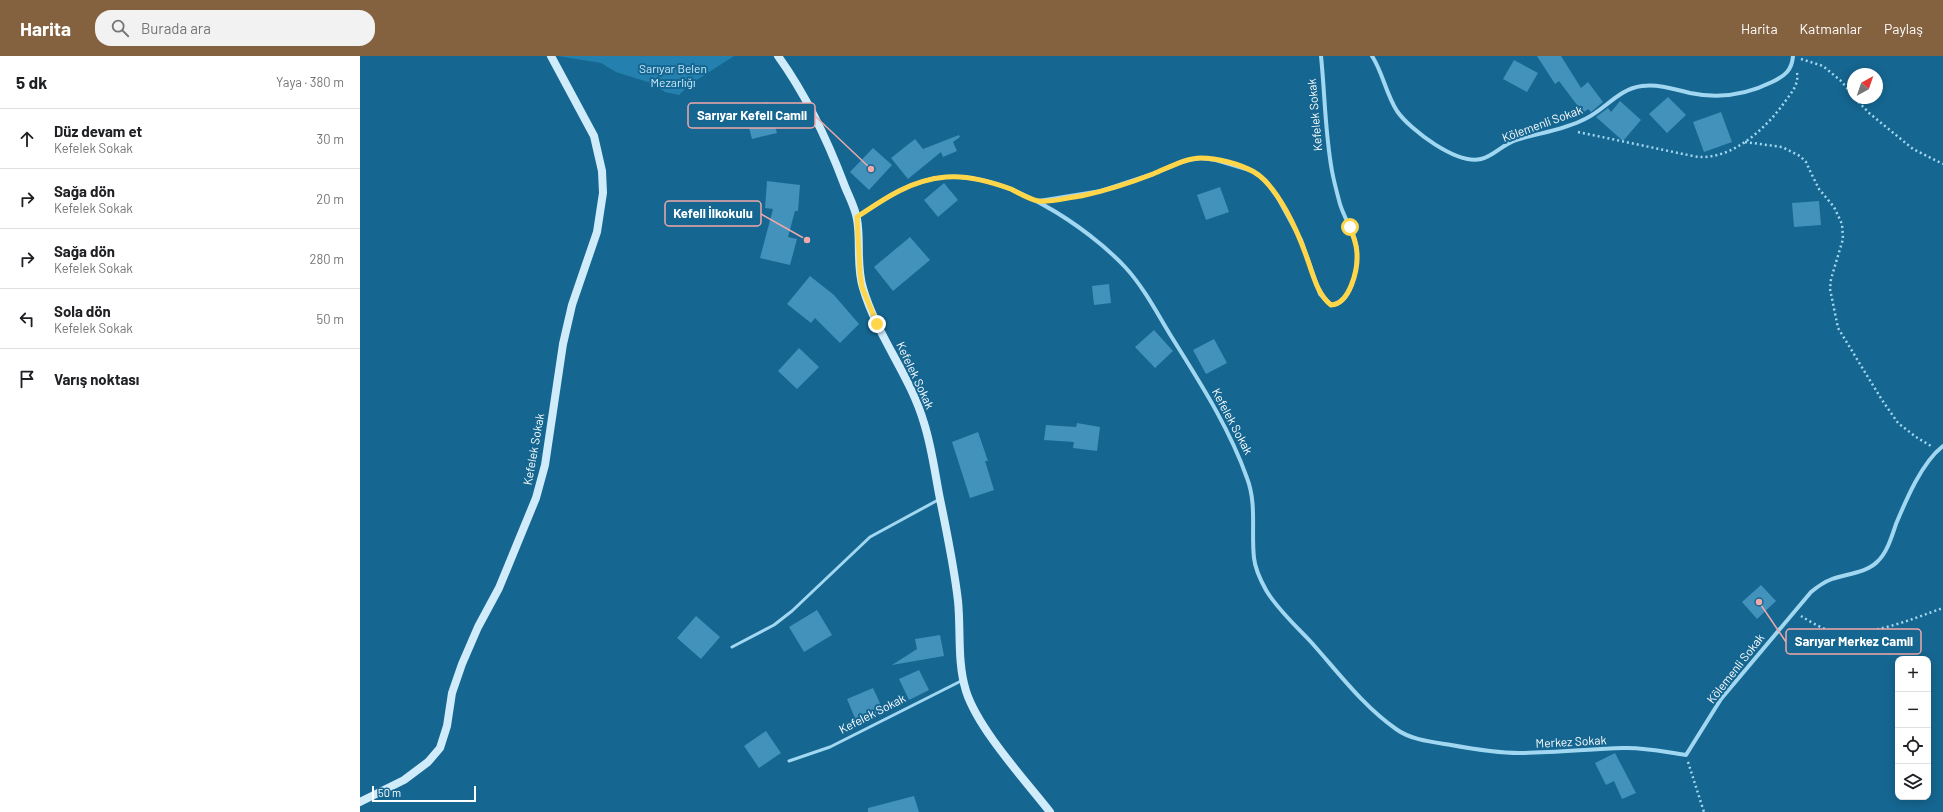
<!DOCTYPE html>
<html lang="tr">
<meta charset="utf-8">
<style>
body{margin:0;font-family:Barlow,sans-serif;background:#f2f2f2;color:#202124}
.controls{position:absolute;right:12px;bottom:12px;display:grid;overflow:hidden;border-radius:8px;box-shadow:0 2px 10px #0003}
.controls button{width:36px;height:36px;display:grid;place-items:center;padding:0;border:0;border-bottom:1px solid #e0e0e0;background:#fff;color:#202124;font:20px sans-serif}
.compass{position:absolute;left:1487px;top:12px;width:36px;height:36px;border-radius:50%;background:#fff;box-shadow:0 2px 10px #0003;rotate:40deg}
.scale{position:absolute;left:12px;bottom:10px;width:104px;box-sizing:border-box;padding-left:4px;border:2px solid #fff;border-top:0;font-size:11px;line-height:14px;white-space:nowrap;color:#fff;-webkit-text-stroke:3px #156691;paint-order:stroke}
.stop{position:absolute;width:12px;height:12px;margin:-9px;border:3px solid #ffd54a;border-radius:50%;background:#fff}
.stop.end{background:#ffd54a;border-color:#fff;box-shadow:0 1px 4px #0008}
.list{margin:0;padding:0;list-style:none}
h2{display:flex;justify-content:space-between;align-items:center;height:52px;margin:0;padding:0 16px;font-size:17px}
h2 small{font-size:13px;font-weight:400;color:#757577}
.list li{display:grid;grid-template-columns:26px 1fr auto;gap:12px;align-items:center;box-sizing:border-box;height:60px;padding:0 16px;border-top:1px solid #e0e0e0}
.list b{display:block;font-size:15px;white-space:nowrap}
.list p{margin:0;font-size:13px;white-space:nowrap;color:#757577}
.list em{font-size:13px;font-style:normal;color:#757577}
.icon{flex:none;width:22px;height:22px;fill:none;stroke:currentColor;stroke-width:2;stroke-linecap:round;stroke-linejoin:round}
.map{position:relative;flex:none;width:1583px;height:756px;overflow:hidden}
header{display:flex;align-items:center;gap:24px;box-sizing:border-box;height:56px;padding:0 20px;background:#84613f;color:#fff}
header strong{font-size:19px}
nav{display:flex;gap:22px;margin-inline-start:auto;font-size:14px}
.search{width:280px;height:36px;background:#f2f2f2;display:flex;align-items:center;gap:10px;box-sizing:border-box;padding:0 14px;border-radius:16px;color:#757577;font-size:15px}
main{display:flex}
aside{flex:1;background:#fff}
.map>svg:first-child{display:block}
.green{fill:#2480ae}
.building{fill:#4292bb}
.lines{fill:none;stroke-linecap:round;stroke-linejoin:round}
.path{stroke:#a1d7f1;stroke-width:2.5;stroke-dasharray:2 3;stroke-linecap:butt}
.lane{stroke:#a1d7f1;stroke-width:3}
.street{stroke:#a1d7f1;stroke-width:4}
.secondary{stroke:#d0ecfb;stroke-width:8}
.route{stroke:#ffd54a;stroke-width:5}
.labels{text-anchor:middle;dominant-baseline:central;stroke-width:4;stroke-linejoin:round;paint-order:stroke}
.park-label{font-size:12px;fill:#c8ebfc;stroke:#156691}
.street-label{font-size:12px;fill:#fff;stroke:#156691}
.leader{fill:none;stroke:#efa9a9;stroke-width:1.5}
.callout-dot{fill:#efa9a9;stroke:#156691;stroke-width:1.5}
.callout{fill:#156691;stroke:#efa9a9;stroke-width:1.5}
.callout-label{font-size:13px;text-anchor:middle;font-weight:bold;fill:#fff}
</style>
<header>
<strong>Harita</strong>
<div class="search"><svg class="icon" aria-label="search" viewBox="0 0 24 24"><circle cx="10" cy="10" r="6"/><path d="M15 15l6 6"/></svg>Burada ara</div>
<nav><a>Harita</a><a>Katmanlar</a><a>Paylaş</a></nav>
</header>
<main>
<aside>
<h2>5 dk<small>Yaya · 380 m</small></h2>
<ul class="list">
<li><svg class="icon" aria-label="ahead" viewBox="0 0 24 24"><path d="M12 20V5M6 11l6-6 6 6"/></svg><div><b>Düz devam et</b><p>Kefelek Sokak</p></div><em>30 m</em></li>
<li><svg class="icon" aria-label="right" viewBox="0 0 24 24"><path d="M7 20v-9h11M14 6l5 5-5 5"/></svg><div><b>Sağa dön</b><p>Kefelek Sokak</p></div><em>20 m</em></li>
<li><svg class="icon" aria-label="right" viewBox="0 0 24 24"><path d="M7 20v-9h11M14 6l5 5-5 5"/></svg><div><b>Sağa dön</b><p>Kefelek Sokak</p></div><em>280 m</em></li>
<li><svg class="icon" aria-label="left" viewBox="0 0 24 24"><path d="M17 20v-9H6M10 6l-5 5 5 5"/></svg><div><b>Sola dön</b><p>Kefelek Sokak</p></div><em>50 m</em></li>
<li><svg class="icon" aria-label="arrive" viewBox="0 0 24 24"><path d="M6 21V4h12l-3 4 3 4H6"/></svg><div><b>Varış noktası</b></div></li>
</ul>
</aside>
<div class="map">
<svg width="1583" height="756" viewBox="0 0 1583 756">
<rect width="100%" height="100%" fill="#156691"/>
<path class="green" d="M198,0H374L329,29L319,39L305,36L291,27L256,16L241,7Z"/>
<path class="building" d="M1177,0H1201L1221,32L1228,26L1243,46L1231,56L1228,53L1223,57L1199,25L1195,28Z
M1154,4L1178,17L1167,36L1143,23Z
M1308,41L1326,59L1307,77L1289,58Z
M1260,45L1281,64L1263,85L1236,61L1248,52L1251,56Z
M408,46L417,77L392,83L384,53Z
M1361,56L1372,86L1344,96L1333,66Z
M599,79L600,81L593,86L597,95L583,101L581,96L548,123L531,102L555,83L563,93Z
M513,92L532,109L509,134L490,116Z
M407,125L440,129L438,155H435L428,181L437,183L430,209L400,202L413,153L405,152Z
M584,127L598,144L578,161L564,144Z
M860,131L869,156L846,164L837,139Z
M1459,145L1461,169L1434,171L1432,147Z
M550,181L570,204L533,235L514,211Z
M450,220L474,239L499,268L480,287L455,262L451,267L427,248Z
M749,228L751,247L734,249L732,230Z
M794,274L813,295L795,312L775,291Z
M854,283L867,307L846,318L833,294Z
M439,292L459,311L437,333L418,315Z
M717,367L740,371L737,395L713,392L714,386L684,384L686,369L716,371Z
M618,376L628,405H625L634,434L610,442L592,386Z
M1401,529L1416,545L1397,563L1382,546Z
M457,554L472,579L444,596L429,571Z
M336,560L360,581L341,603L317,582Z
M580,579L584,600L532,609L557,593L555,583Z
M559,614L569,634L549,644L539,623Z
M513,632L524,656L497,667L487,643Z
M406,675L421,697L399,712L384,690Z
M1255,697L1276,737L1262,743L1254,725L1246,729L1235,707Z
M554,740L559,756H508V752Z"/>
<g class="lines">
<path class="path" d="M1441,3L1463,10L1481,25L1493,39
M1495,42L1509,57L1553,93L1583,108
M1218,76L1323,98C1329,99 1336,101 1342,101C1375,101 1406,72 1424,47C1431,37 1439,29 1437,17
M1385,86L1422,91L1440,100L1446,106L1451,117L1459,133L1474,151L1482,168L1483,183L1471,223L1470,233L1478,272L1522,344L1538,367L1556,381L1571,390
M1441,560C1449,565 1459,571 1468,574C1500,585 1552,563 1583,552
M1328,706L1344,756"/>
<path class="lane" d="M372,591L414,569L432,555L510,481L578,444
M429,705L470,691L603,624"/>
<path class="street" d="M1012,0C1023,17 1026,38 1037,55C1050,74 1097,109 1121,103C1134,100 1143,88 1156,84C1179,77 1204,74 1225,63C1246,53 1258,33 1282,30C1299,28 1314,33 1330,37C1359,43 1386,39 1412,26C1425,20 1432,14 1433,0
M679,145L741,135L793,118L823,105L841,102L856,104L893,115L905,124L918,142L941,184L960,238L971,249C991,248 997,215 997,199C998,181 985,165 980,148C977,137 974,126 972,115C965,77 965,39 961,0
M497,161C525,142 551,124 585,121C645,116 727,170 766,212C784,232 797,257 811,280C839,325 869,371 887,422C897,448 891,475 894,502C895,512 901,525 906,534C917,553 936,570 951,586C978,616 1002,649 1036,673C1051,684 1072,686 1091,689C1113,693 1136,697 1159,697C1194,697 1229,693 1263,692C1284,691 1305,696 1326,699L1361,643L1451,536C1457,531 1464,526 1472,523C1485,518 1506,517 1517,506C1527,497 1532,480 1536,468C1546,444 1562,406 1583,390"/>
<path class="secondary" d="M418,0C446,39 467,83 484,128C488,139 495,151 497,163C501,185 496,210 503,232C517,280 550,319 564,367C572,392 575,418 580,443C587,477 594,510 598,545C601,575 597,606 606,635C618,673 665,724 690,756
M0,746L44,724L68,706L80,692L87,670L92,637L102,608L118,571L139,532L176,442L185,409L203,288L212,249L237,176L243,137L242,115L234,80L191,0"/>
</g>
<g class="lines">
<path class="route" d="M517,268L502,231L500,217L497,161C525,142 551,124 586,121C607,119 632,126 651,133C659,137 670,144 679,145C687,147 711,141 721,140C745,135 770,127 793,118C808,112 825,102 841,102C857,102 880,108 894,116C918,130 938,176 947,202C953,218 957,238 971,249C990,248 998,213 997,198C997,188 993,180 990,171"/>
</g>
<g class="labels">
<g class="park-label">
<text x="313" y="12">Sarıyar Belen<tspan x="313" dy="14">Mezarlığı</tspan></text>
</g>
<g class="street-label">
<text transform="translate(954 59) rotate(-95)">Kefelek Sokak</text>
<text transform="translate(1182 67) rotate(-20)">Kölemenli Sokak</text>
<text transform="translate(556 319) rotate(65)">Kefelek Sokak</text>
<text transform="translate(873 365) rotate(62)">Kefelek Sokak</text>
<text transform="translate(173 393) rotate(-80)">Kefelek Sokak</text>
<text transform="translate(1375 612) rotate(-52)">Kölemenli Sokak</text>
<text transform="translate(512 657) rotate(-27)">Kefelek Sokak</text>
<text transform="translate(1211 685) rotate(-3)">Merkez Sokak</text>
</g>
</g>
<path class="leader" d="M511 113L455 60M447 184L401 158M1399 546L1426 586"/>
<g class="callout-dot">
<circle cx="511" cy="113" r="4"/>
<circle cx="447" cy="184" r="4"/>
<circle cx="1399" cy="546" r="4"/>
</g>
<g class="callout">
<rect x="328" y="47" width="127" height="25" rx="4"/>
<rect x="305" y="145" width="96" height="25" rx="4"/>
<rect x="1426" y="573" width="135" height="25" rx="4"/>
</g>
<g class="callout-label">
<text x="392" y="64">Sarıyar Kefeli Camii</text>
<text x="353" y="162">Kefeli İlkokulu</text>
<text x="1494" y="590">Sarıyar Merkez Camii</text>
</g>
</svg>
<div class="controls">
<button>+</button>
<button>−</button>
<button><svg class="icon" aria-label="locate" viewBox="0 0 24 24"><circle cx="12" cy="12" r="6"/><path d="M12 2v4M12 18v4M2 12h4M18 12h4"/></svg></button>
<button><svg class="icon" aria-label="layers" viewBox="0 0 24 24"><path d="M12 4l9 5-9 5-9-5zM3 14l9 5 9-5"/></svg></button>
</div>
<svg class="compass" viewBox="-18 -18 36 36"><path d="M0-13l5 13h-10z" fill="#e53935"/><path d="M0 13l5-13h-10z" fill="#757577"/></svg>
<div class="scale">50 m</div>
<div class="stop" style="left:990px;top:171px"></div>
<div class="stop end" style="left:517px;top:268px"></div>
</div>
</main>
